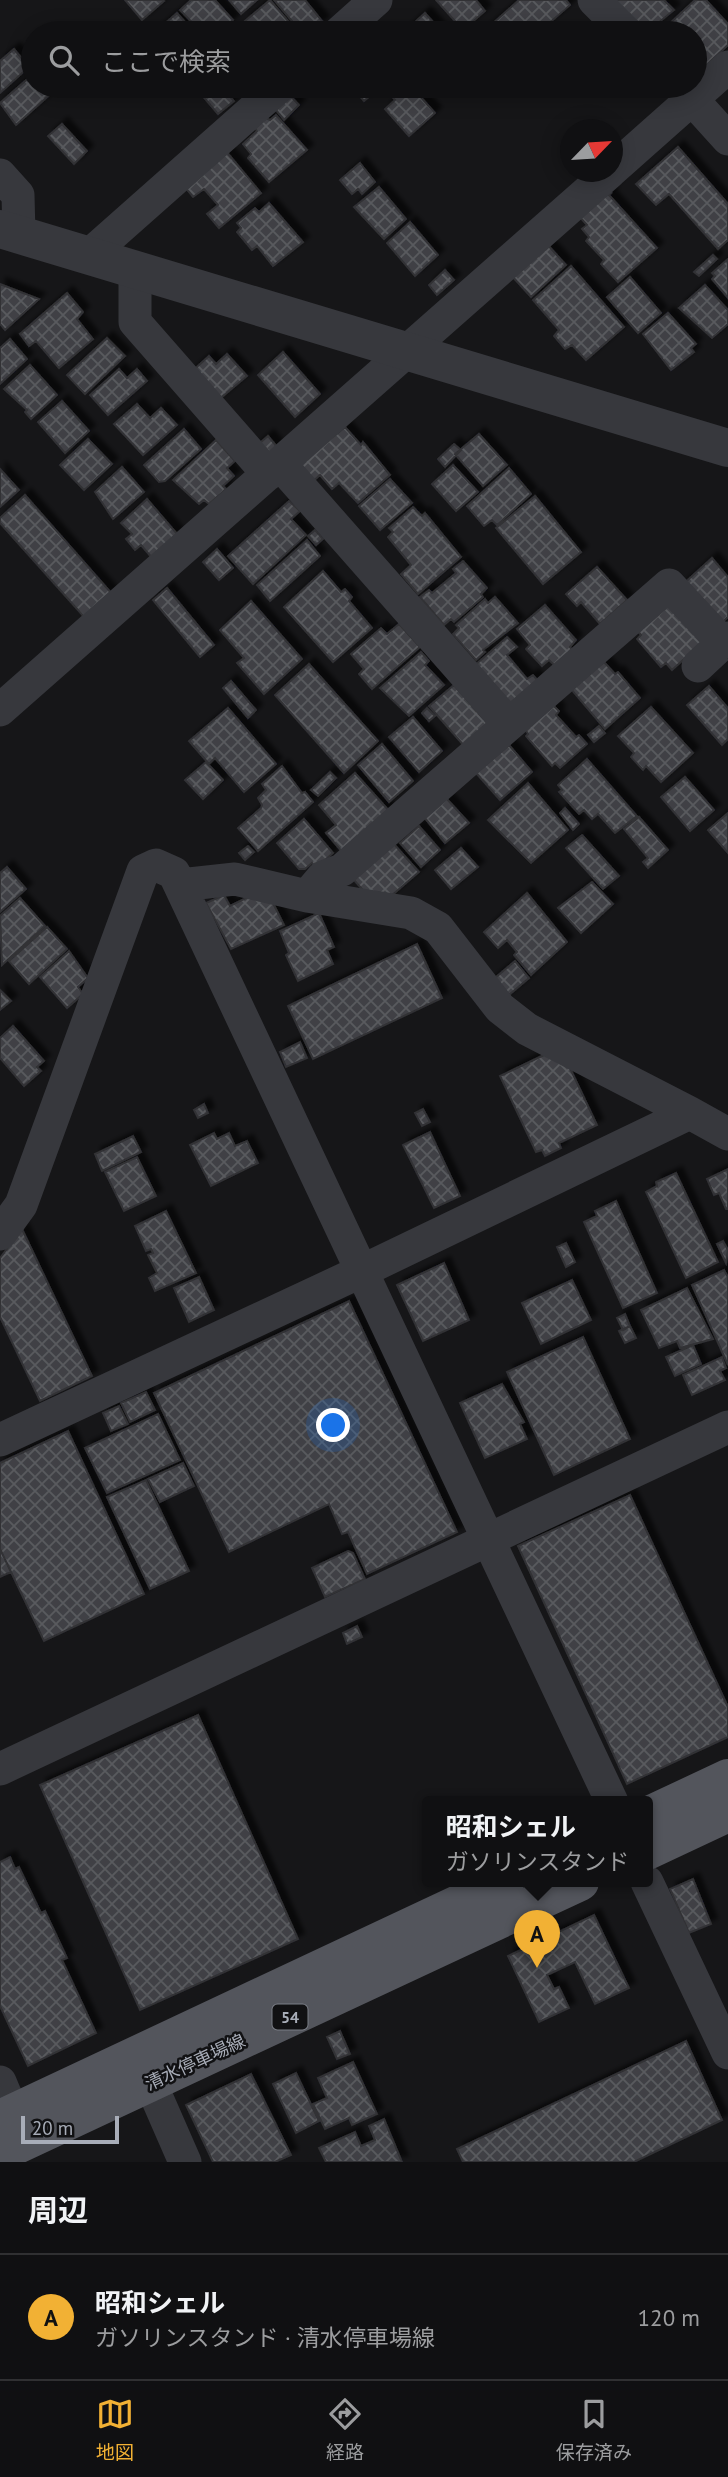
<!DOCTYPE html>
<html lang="ja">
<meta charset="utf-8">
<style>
body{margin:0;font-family:"PT Sans","Noto Sans JP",sans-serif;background:#1e1e20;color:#f1f3f6}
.compass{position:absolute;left:560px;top:119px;width:63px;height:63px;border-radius:50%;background:#101012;box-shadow:0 4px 18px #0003;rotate:65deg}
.scale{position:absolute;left:21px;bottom:18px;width:98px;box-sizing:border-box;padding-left:7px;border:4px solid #a8adb8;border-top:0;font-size:19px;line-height:24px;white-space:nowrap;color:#a8adb8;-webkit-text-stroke:5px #111113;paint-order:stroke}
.you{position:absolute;left:334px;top:1426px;width:24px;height:24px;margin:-18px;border:5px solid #fff;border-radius:50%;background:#1a73e8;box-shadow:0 0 0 10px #1a73e833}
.badge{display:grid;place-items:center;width:46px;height:46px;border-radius:50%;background:#f2b134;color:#111;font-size:23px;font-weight:700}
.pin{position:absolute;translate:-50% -58px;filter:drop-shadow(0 2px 4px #0008)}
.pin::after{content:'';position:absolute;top:37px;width:24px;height:21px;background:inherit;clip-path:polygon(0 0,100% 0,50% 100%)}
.popup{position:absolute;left:422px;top:1796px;width:231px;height:91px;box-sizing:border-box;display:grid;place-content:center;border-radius:7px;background:#101012;filter:drop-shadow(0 2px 5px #0005);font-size:23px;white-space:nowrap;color:#9c9d9f}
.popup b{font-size:26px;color:#f1f3f6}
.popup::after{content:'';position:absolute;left:50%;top:100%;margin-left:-14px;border:14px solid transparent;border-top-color:#101012}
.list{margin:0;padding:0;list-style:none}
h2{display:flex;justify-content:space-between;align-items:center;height:91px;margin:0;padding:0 28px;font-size:30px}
h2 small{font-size:23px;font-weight:400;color:#9c9d9f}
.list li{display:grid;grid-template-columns:46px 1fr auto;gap:21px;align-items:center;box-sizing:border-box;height:126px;padding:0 28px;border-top:2px solid #303032}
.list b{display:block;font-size:26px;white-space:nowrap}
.list p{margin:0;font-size:23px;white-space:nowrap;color:#9c9d9f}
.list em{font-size:23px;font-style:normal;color:#9c9d9f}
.icon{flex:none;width:38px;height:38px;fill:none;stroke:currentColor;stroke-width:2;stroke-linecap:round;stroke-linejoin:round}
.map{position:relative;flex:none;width:728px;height:2162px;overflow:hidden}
.search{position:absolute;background:#101012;box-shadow:0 4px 18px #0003;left:21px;right:21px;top:21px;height:77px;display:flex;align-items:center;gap:18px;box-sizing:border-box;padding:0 24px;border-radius:38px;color:#9c9d9f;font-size:26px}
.sheet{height:217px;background:#101012}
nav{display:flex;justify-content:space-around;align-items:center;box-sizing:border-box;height:98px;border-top:2px solid #303032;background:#101012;font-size:19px;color:#9c9d9f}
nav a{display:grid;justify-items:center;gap:4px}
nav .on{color:#f2b134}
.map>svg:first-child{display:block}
.building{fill:url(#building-cross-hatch);stroke:#303034;stroke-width:2;filter:url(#shadow)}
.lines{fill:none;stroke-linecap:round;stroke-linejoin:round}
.minor{stroke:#37383d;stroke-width:33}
.tertiary{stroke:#37383d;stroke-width:38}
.primary{stroke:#53555c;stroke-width:38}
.labels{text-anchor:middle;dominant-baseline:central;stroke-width:5;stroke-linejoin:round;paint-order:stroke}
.shield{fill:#111113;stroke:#7b7e86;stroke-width:2}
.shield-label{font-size:16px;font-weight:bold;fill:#a8adb8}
.street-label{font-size:18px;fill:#a8adb8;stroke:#111113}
</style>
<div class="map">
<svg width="728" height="2162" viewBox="0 0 728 2162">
<defs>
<pattern id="building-cross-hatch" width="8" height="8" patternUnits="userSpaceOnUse" patternTransform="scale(1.75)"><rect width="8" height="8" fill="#404145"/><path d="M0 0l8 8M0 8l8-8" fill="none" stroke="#595a5e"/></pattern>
<filter id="shadow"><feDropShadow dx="6" dy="-6" stdDeviation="2" flood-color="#0009"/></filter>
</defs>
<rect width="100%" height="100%" fill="#161618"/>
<path class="building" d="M125,0H163L164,1L142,20Z
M191,0H215L233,20L218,33H202L180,10Z
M229,0H257L241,14Z
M270,0L289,22L286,25L293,33H255L245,21Z
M274,0H305L323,22L309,33H302Z
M436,0H476L485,11L463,30Z
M519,0H566L570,5L538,33H482Z
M615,0H664L674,10L646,33Z
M695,0H706L728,24V45L699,72L695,68V33H677L669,24Z
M177,13L195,33H154Z
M425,13L443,33H403Z
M14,49L29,67L0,93V61Z
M33,74V86H47L53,92L16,125L0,103Z
M194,86H231L234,89L228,94L234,101L218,114Z
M351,86H382L364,101Z
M399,86H411L435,113L409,136L385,109L395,100L390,94Z
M286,91L299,105L284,120L271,104Z
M276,115L307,150L269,182L248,158L251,154L243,144L257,131L255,128L266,118L270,120Z
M62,124L87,151L74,164L48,136Z
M678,147L728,204V240L718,249L669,194L656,205L636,184Z
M225,150L261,193L219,228L207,214L218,205L204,189L193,197L183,185Z
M360,163L375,182L362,194L358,189L352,194L340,180Z
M379,187L406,219L384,239L354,207Z
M612,192L609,195L657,248L618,282L601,264L604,260L586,241L589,237L582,229L587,225L577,214Z
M269,203L303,242L273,266L257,246L252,250L237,232L241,228L237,223L255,208L259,212Z
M410,222L438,255L415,276L387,243Z
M546,243L566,265L531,297L510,274Z
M713,255L717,259L699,276L694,272Z
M728,259V298L712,279L715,276L712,273Z
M571,266L624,327L586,360L572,345L565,349L554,336L559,330L533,300Z
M445,270L454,280L437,295L429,285Z
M630,277L661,313L638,333L607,297Z
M0,284L39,299L5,330L0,324Z
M705,285L728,310V324L712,338L679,308Z
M67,293L83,312L77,319L93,339L59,368L36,341L29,346L20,334Z
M668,313L696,344L691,348L694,352L671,370L643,334Z
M107,338L125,356L85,394L67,375Z
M10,339L27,359L0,384V348Z
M283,352L320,394L295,417L258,375Z
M227,354L247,376L216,402L190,373L209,356L216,364Z
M30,365L57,395L31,419L25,412L27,410L4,389Z
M119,369L127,378L137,369L147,381L108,415L90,395Z
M62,401L89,431L65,453L38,422Z
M137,404L150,418L161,408L177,425L143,455L114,424Z
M345,427L361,445L363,442L390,475L358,503L339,483L332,489L320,475L309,485L295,468Z
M184,429L201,449L165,481L159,482L144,465Z
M479,434L507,465L483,486L455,454Z
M268,436L278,448L266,459L255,447Z
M88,439L112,464L84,490L60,465Z
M216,440L235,461L227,468L234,476L223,486L226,489L209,504L204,500L199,504L173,480Z
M454,444L461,450L445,467L438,459Z
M453,465L478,492L456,511L432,484Z
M122,467L144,492L113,519L95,492Z
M509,468L531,494L497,525L492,520L484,526L467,506Z
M0,469L19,490L0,507Z
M390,479L412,503L380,530L359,506Z
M25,495L113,595L86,619L0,523V518Z
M535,496L581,552L543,584L496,528Z
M147,499L178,535L152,558L141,545L135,550L126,539L132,534L121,523Z
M289,501L300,511L291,519L306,535L253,584L228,556Z
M413,507L422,516L425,513L461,557L418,594L401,574L411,565L388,537L393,532L389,528Z
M315,530L323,539L316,545L308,536Z
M307,540L320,556L270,601L257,585Z
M217,549L233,568L219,580L203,562Z
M712,558L728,577V617L718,626L681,586Z
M463,561L487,588L481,594L483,597L454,622L451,619L444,625L420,597L429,590L432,593L456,573L453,569Z
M597,567L627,600L600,624L581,602L577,606L566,594Z
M323,571L341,592L345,589L352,597L349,601L372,628L333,662L284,607Z
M167,588L214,645L200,657L153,600Z
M495,597L518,623L483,650L485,652L476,660L453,634L459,628L456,625L485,599L488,603Z
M251,601L302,659L264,694L237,663L244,658L220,630Z
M666,601L703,642L672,670L666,663L661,667L637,639L641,635L635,628Z
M545,605L576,640L570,647L573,651L555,666L549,660L542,666L526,649L530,645L517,629Z
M399,624L420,647L372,689L359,674L364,669L351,654L381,628L387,634Z
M507,637L517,647L507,655L527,679L533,675L539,682L511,707L474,666Z
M421,652L429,661L425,665L444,685L409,716L380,688Z
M604,662L615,674L618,672L640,698L605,729L570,688Z
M309,664L378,741L344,773L275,695Z
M231,681L256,710L248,718L223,688Z
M454,685L490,726L466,748L429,706Z
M709,686L728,708V739L722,745L687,705Z
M552,704L559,711L556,715L576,737L579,735L587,744L560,768L555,763L552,766L526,736L528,734L525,729Z
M651,707L693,753L661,782L646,766L643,770L631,757L634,753L618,736Z
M228,708L276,764L244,792L215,758L209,764L189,741Z
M427,708L435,716L429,721L422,713Z
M413,717L442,751L419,772L389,737Z
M599,726L605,733L594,742L588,735Z
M382,744L413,781L389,802L358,765Z
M509,745L532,772L500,800L476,773Z
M587,759L637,816L615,833L598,814L592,819L584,810L579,814L559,792L562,790L558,785Z
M206,762L223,780L203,799L185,780Z
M282,766L302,793L305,792L313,802L258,851L238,828L261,808L262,805L258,798L266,790L262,784Z
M330,772L336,778L318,796L311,790Z
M355,773L391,813L343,853L326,833L336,825L319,805Z
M685,777L714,810L690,831L661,797Z
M528,783L568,830L531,863L488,820Z
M446,798L469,823L445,843L424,817Z
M565,808L579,824L573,830L560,813Z
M728,813V853L708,830Z
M639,817L668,850L648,868L643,862L648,858L624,829Z
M304,819L333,853L316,868L312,863L305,869H299L277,843Z
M419,826L440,850L421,867L400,843Z
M582,835L619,876L603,889L566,848Z
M393,843L419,872L384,902L369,897L353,879Z
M248,846L254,852L245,860L239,853Z
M461,848L478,867L451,889L435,870Z
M7,867L26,889L0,912V873Z
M592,882L613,904L581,933L558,908Z
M527,893L567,942L531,975L514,955L517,952L507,940L498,948L484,932Z
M224,895L230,906L252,895L271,899L284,925L231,949L206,903Z
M20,898L45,926L2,965L0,916Z
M319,913L334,947L327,950L333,964L298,981L286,955L289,953L280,931Z
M47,927L67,949L29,984L9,961Z
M417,944L442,998L313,1059L288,1006Z
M69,951L88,978L78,987L83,994L67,1008L40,977Z
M515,961L529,978L503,1000L489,983Z
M0,990L11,1001L0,1010Z
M13,1026L44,1061L37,1067L41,1071L24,1086L0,1058V1038Z
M300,1042L307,1058L286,1067L280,1052Z
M546,1054L570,1068L597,1125L559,1143L561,1148L545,1156L542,1150L536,1152L500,1076Z
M204,1104L208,1113L198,1118L194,1110Z
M423,1109L430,1122L422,1126L415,1113Z
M430,1132L460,1196L434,1208L403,1145Z
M214,1133L217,1139L229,1133L235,1146L247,1141L258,1163L211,1186L190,1145Z
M133,1136L141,1152L102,1171L95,1154Z
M137,1157L156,1196L124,1211L105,1172Z
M728,1169V1209H726L719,1193L714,1195L707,1179Z
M676,1173L718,1262L686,1278L646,1192L657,1186L656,1182Z
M616,1201L657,1293L623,1308L584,1222L597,1216L595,1211Z
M166,1211L196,1273L155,1291L149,1278L157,1273L148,1255L153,1253L151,1249L146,1251L135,1226Z
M22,1229L92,1376L40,1401L0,1317V1258Z
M723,1241L728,1250L726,1263L717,1244Z
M566,1243L575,1262L566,1267L557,1247Z
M444,1263L469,1320L423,1341L397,1285Z
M724,1270L728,1277V1365L692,1285Z
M199,1277L214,1310L189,1322L174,1288Z
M572,1280L591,1320L541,1344L522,1303Z
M687,1288L713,1339L680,1348L677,1341L659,1348L641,1310Z
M349,1301L457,1532L367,1574L348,1532L342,1534L329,1504L229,1552L154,1393Z
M625,1314L630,1326L623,1330L617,1318Z
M630,1326L636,1338L625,1343L619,1331Z
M583,1337L630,1439L554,1475L507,1372Z
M693,1345L701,1364L675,1376L666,1357Z
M722,1357L726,1368L720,1371L725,1380L692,1395L683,1375Z
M502,1384L524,1422L520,1424L527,1439L485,1458L460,1403Z
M146,1392L155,1410L130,1422L121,1403Z
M119,1406L128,1424L111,1431L103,1413Z
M158,1414L180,1460L107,1493L85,1448Z
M68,1431L144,1594L44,1641L0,1549V1463Z
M183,1463L194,1486L160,1502L148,1479Z
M146,1480L189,1571L150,1589L107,1497Z
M630,1495L728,1707V1737L627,1784L518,1546Z
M0,1549L11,1572L0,1577Z
M348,1551L353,1553L365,1579L325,1597L312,1568Z
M357,1626L362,1637L347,1644L343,1633Z
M198,1715L298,1939L140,2010L40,1785Z
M10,1857L15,1869L19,1867L41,1913L45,1911L67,1958L62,1960L96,2033L28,2066L0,2006V1862Z
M693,1879L711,1924L689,1933L670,1889Z
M594,1915L629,1988L595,2004L575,1962L547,1975L554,1989L559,1987L569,2008L539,2022L508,1956Z
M340,2031L350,2054L337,2059L327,2037Z
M686,2041L722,2120L634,2162H463L457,2149Z
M353,2062L377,2114L352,2125L349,2118L325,2129L313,2104L327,2098L318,2078Z
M296,2073L319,2121L296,2133L273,2084Z
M251,2074L291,2155L275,2162H213L186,2105Z
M384,2119L402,2162H326L319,2148L355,2132L361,2146L375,2140L369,2126Z"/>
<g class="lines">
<path class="minor" d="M594,0L627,33
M339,33L376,0
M680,86L728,139
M612,170L728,67
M0,175L18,195L19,235
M88,256L280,86
M135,270V322L268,474
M280,464L509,724
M698,666L728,638
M0,710L610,172
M180,885L235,879L307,896L323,877L342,870L669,585L723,643
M307,896L411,913L438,928L500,1008L527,1029L690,1113
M0,1234L21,1205L143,871L156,865L174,873L612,1802
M0,1440L362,1271L690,1113L728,1134
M0,1769L728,1427
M647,1882L728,2053
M140,2059L185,2162
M0,2082L13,2113"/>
<path class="tertiary" d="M0,229L728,448"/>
<path class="primary" d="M647,1816L728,1778
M647,1851L728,1813
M0,2119L505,1882
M0,2153L580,1882"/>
</g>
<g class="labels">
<rect class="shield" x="272.5" y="2004.5" width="35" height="25" rx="5"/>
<g class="shield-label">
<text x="290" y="2017">54</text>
</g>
<g class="street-label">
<text transform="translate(195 2062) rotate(-25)">清水停車場線</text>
</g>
</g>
</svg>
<svg class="compass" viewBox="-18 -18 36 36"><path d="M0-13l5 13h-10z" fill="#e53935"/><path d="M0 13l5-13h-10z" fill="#9c9d9f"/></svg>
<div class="scale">20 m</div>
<div class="you"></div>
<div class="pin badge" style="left:537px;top:1968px">A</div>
<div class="popup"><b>昭和シェル</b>ガソリンスタンド</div>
<div class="search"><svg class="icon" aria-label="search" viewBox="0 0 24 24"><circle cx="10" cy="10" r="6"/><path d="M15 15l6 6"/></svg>ここで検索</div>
</div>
<section class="sheet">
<h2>周辺<small></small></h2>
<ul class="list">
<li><span class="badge">A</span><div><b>昭和シェル</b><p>ガソリンスタンド · 清水停車場線</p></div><em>120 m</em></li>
</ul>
</section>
<nav>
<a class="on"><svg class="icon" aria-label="map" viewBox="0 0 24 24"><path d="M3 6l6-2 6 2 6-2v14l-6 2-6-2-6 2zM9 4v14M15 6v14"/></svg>地図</a>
<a><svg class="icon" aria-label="directions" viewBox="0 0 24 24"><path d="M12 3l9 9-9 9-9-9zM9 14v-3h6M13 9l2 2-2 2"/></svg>経路</a>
<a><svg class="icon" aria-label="saved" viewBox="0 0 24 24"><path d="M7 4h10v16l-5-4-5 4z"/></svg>保存済み</a>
</nav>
